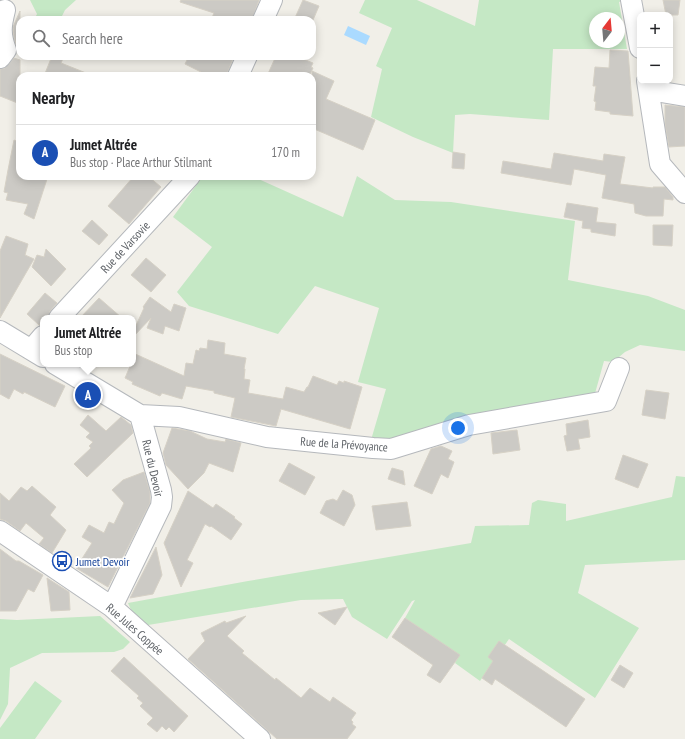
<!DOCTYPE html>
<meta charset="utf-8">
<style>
body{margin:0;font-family:"PT Sans Narrow",sans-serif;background:#f6f6f6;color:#202124}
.controls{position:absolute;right:12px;top:12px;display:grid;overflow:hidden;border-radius:8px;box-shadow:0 2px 10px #0003}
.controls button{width:36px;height:36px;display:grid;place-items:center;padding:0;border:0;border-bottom:1px solid #e0e0e0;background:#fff;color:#202124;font:20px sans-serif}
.compass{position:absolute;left:589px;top:12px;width:36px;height:36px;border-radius:50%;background:#fff;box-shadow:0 2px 10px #0003;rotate:16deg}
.you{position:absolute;left:458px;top:428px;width:14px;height:14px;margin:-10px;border:3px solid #fff;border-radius:50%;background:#1a73e8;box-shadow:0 0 0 6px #1a73e833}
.badge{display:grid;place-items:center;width:26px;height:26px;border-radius:50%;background:#b45309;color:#fff;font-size:13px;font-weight:700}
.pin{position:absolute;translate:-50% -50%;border:2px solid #fff;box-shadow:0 1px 4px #0006}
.popup{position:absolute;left:40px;top:315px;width:96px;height:52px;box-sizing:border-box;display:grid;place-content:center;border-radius:8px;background:#fff;filter:drop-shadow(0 1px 3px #0005);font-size:13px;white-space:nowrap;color:#757577}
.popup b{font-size:15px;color:#202124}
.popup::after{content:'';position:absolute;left:50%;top:100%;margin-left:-8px;border:8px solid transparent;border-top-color:#fff}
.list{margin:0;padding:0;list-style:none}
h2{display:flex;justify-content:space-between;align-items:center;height:52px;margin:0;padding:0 16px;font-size:17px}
h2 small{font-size:13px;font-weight:400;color:#757577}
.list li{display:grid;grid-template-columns:26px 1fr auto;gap:12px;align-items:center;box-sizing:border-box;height:56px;padding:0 16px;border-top:1px solid #e0e0e0}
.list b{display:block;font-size:15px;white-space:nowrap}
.list p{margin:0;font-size:13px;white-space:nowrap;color:#757577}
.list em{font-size:13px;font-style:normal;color:#757577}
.icon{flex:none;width:22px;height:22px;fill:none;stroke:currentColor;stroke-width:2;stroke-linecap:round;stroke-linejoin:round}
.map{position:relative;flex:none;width:685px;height:739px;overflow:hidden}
.search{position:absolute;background:#fff;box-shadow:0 2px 10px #0003;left:16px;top:16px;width:300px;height:44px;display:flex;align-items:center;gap:10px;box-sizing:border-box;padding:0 14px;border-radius:12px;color:#757577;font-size:15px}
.panel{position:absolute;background:#fff;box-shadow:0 2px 10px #0003;left:16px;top:72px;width:300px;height:108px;border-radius:12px}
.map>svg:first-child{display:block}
.green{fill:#c5e8c5;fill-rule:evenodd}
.water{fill:#aadaff}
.building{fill:#cccac5;stroke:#d6d1c6}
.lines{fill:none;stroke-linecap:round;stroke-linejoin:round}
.minor-casing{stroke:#b5b8bc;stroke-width:22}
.minor{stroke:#fff;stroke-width:20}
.labels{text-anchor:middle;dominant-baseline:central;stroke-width:3.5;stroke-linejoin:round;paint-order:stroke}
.street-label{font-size:12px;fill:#5f6368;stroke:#fff}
.transit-label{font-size:12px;fill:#164399;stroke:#fff;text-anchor:start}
</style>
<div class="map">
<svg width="685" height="739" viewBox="0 0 685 739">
<rect width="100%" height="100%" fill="#f1efe8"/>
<path class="green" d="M30,0H76L65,10L60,20H34L37,14Z
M365,0H417L475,26L479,0H626L619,2L627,49H553L549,120L470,114L455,115L453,153L413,137L371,117L382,69L376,66L392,28L359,13ZM595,18H619V42H595Z
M203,176H252L343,217L357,176L395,200L451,202L575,221L568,280L648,296L685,310V351L640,345L625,352L613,362L604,361L594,397L396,441L371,440L386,389L358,382L379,308L315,286L278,334L189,306L177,292L212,247L173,217Z
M676,476L685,477V560L585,565L578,593L639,628L595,698L509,639L480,681L455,663L459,655L405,618L415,600L412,601L387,639L352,617L343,599L301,600L142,626L139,628L128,603L248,581L471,543L475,526L529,525L532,503L538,500L566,504V521L672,497Z
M100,616L130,642L123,649L114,652L42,653L10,668L8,704L0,720V619L17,620Z
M35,681L62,701L35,739H0V728Z"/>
<path class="water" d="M348,26L370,36L366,45L344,35Z"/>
<path class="building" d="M181,0H259L252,20H211L214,13L180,2Z
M303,0L319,6L313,20H294Z
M663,0H680L678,15H666Z
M20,11V41L17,48L14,37L13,27Z
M610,50L628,51L633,116L610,114V112L595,110L596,102L594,101L596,86H593L595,67L609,68Z
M52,56H64L61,63L91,75V76H44Z
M189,56L198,57V56H234L226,76H199L201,72L185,64Z
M276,56H296L313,63L311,67L313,68L309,76H267Z
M14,58L20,60V104L0,96V69L5,68Z
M312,71L334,81L326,99L375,120L363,150L312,128Z
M665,105L685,107V146L669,147L665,124Z
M17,138L20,139V176H48L34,219L24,214L28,204L6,200L8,193L4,192L8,170L14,140L16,141Z
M453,152L465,154L464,169L452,168Z
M554,153L603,161L604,154L625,157L620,184L653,188V187H665L673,197V200L664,199L663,216H646L635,213L634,204L602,198L606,175L574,169L571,185L501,173L503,161L551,169Z
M134,176H148L161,187L129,224L108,206Z
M567,203L598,208L596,222L616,224L615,236L591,232V229L582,228L583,221L564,217Z
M92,220L108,235L99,245L82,231Z
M653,225H673L672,246L653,245Z
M6,236L28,244L25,255L34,259L0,318V251Z
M46,249L66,269L51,286L32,267L37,255L44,257Z
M146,258L166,275L151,292L131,275Z
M45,293L57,303L50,311L48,318H43V323L39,325L27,314Z
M150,297L171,312L174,304L186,308L179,331L165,326L163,334L147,328L151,318L133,337V332L144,308L143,307Z
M99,298L122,318H80Z
M208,340L225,343L224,354L246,358L244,369H245L244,379L250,380L248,393L283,399L286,387L304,392L307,387H308L313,376L337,385L339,381L344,383V381L362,387L350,429L281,409L276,426L231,417L235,398L214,393V391L186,386L182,399L162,393L160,396L132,384L133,382L125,378L131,364H133V353L184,376L186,363L193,364L196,350L199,351L200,348L207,349Z
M0,354L65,386L55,407L24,392L23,394L14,389L9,399L0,394Z
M646,390L669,393L665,419L642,415Z
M88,415L106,431L121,417L131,425L133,433L87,477L74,464L91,448L89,446L93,442L86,437L90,433L80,425Z
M588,420L590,437L578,439L580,449L567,451L564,436L567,435L566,424Z
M172,428L190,431L207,439L225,442L226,439L241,443L233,472L209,463L204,473L188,489L166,465L163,453Z
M517,430L520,450L493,454L491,433Z
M441,446L452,451L448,459L454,462L448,478L441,474L432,494L414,486L431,449Z
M623,455L648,464L638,488L615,479Z
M289,463L315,477L305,495L279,481Z
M392,468L403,471L405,485L388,479Z
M144,472L150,492V503L108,587L76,568L92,543L82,537L89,525L104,533L109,522L114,524L124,503L112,490L123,480Z
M32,486L56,507L50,515L66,530L52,553L39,544L44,538L26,523L20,531L6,521L0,519V493L9,501L21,487L27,491Z
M343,490L352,495L355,505L344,526L320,513L326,501L333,499L337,501Z
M188,491L213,508L216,504L235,517L234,518L242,524L231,540L211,526L210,527L205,524L187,560L193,563L181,587L164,543Z
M407,502L411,526L376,530L372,506Z
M156,547L162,575L153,594L130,598Z
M0,549L16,561H19L43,575L34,592L28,589L16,611H0Z
M47,578L69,592L70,610L51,611Z
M347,607L335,625L318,613Z
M246,616L227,636L244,651L242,653L275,680L276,678L301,698L310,688L330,702L333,697L356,713L351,720L353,722L352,724L356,727L347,739H277L188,659L205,641L201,633L225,621L226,623Z
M405,618L460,655L440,683L427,675L433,665L392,637Z
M499,641L585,699L566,727L495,679L492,685L482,678L493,661L488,657Z
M124,657L188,716L174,732L169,727L166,730L162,726L157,732L147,724L153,718L140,706L143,703L137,698L139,696L111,671Z
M620,665L633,673L624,688L611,680Z"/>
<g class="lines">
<defs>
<path id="minor" d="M631,0L640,48
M263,20L272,0
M0,58L6,50C0,34 1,26 5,10
M238,76L247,56
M647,81L660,164L685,193
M649,90L685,96
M59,318L190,176
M0,331L43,357
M31,350L43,336
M55,364L140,415L179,417L267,437L373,448L391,449L469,425L606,401L619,368
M0,531L112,607L260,739
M112,607L161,506L162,497L161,490L140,415"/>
</defs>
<use href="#minor" class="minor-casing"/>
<use href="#minor" class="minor"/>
</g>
<defs>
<symbol id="bus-ring" viewBox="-11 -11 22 22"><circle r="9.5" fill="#fff" stroke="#1a4fb4" stroke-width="1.5"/><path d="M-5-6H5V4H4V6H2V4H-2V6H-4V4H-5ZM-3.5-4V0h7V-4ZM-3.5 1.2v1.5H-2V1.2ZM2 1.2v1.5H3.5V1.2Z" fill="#1a4fb4"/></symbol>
</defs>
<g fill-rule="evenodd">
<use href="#bus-ring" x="51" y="550" width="22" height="22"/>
</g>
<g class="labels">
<g class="street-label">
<text transform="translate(125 247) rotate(-47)">Rue de Varsovie</text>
<text transform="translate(344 444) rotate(4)">Rue de la Prévoyance</text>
<text transform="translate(153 468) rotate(77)">Rue du Devoir</text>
<text transform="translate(135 629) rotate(41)">Rue Jules Coppée</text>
</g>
<g class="transit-label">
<text x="76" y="561">Jumet Devoir</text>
</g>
</g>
</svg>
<div class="controls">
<button>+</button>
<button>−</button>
</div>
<svg class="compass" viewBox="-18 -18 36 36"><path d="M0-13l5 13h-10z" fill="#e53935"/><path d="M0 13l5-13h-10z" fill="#757577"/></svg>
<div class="you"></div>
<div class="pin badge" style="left:88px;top:395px;background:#1a4fb4">A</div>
<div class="popup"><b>Jumet Altrée</b>Bus stop</div>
<div class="search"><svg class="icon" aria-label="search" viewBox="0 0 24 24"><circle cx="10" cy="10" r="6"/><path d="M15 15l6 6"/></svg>Search here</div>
<section class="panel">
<h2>Nearby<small></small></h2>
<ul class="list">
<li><span class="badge" style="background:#1a4fb4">A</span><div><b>Jumet Altrée</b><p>Bus stop · Place Arthur Stilmant</p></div><em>170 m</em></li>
</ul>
</section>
</div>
